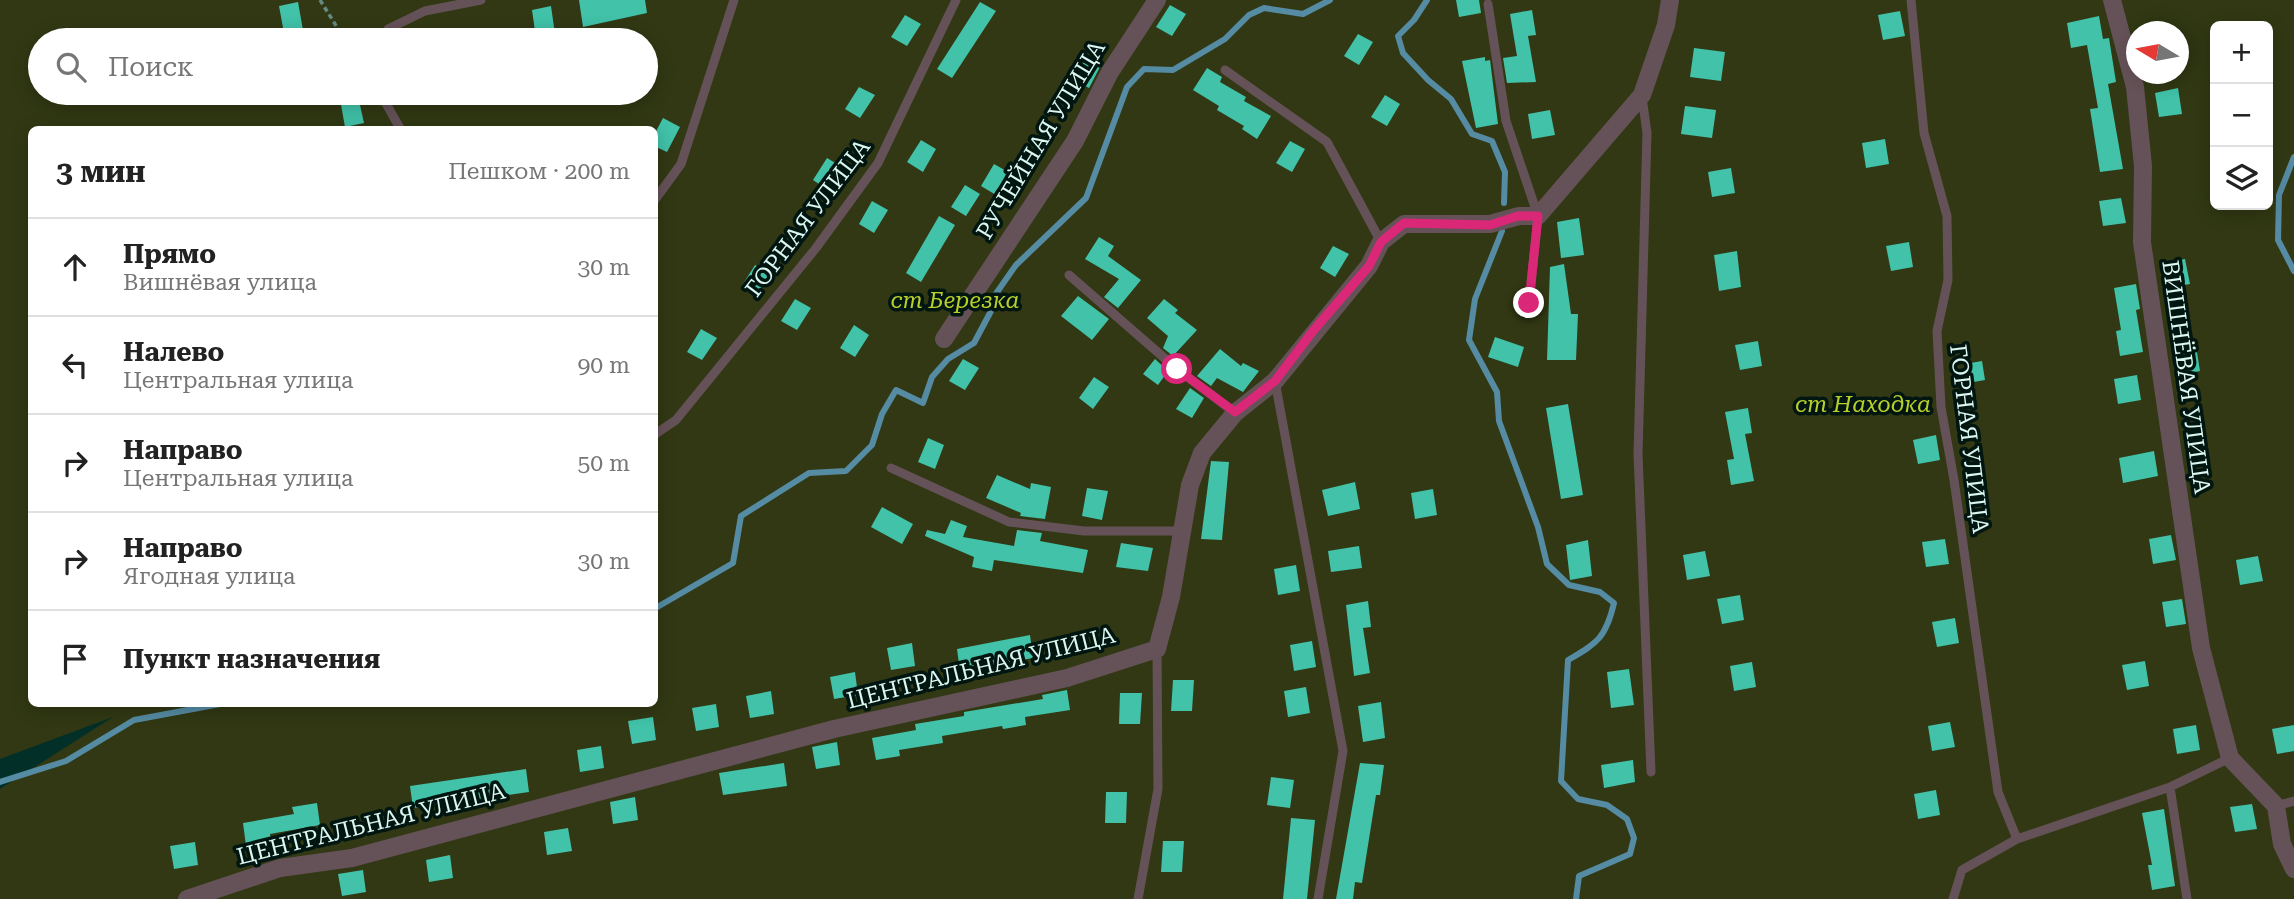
<!DOCTYPE html>
<html lang="ru">
<meta charset="utf-8">
<style>
body{margin:0;font-family:"Roboto Serif",serif;background:#f2f2f2;color:#222}
.controls{position:absolute;right:21px;top:21px;display:grid;overflow:hidden;border-radius:10px;box-shadow:0 4px 18px #0003}
.controls button{width:63px;height:63px;display:grid;place-items:center;padding:0;border:0;border-bottom:2px solid #e0e0e0;background:#fff;color:#222;font:35px sans-serif}
.compass{position:absolute;left:2126px;top:21px;width:63px;height:63px;border-radius:50%;background:#fff;box-shadow:0 4px 18px #0003;rotate:280deg}
.stop{position:absolute;width:21px;height:21px;margin:-16px;border:5px solid #db2777;border-radius:50%;background:#fff}
.stop.end{background:#db2777;border-color:#fff;box-shadow:0 2px 7px #0008}
.list{margin:0;padding:0;list-style:none}
h2{display:flex;justify-content:space-between;align-items:center;height:91px;margin:0;padding:0 28px;font-size:30px}
h2 small{font-size:23px;font-weight:400;color:#767676}
.list li{display:grid;grid-template-columns:46px 1fr auto;gap:21px;align-items:center;box-sizing:border-box;height:98px;padding:0 28px;border-top:2px solid #e0e0e0}
.list b{display:block;font-size:26px;white-space:nowrap}
.list p{margin:0;font-size:23px;white-space:nowrap;color:#767676}
.list em{font-size:23px;font-style:normal;color:#767676}
.icon{flex:none;width:38px;height:38px;fill:none;stroke:currentColor;stroke-width:2;stroke-linecap:round;stroke-linejoin:round}
.map{position:relative;flex:none;width:2294px;height:899px;overflow:hidden}
.search{position:absolute;background:#fff;box-shadow:0 4px 18px #0003;left:28px;top:28px;width:630px;height:77px;display:flex;align-items:center;gap:18px;box-sizing:border-box;padding:0 24px;border-radius:38px;color:#767676;font-size:26px}
.panel{position:absolute;background:#fff;box-shadow:0 4px 18px #0003;left:28px;top:126px;width:630px;height:581px;border-radius:10px}
.map>svg:first-child{display:block}
.green{fill:#313813;fill-rule:evenodd}
.lines{fill:none;stroke-linecap:round;stroke-linejoin:round}
.stream{stroke:#558ba3;stroke-width:6}
.building{fill:#41c2a9}
.path{stroke:#648a82;stroke-width:3.5;stroke-dasharray:5 3.5;stroke-linecap:butt}
.service{stroke:#655258;stroke-width:9}
.minor{stroke:#655258;stroke-width:18}
.route{stroke:#db2777;stroke-width:9}
.labels{text-anchor:middle;dominant-baseline:central;stroke-width:7;stroke-linejoin:round;paint-order:stroke}
.street-label{font-size:23px;fill:#dbf7ef;stroke:#011511}
.park-label{font-size:23px;font-style:italic;fill:#b8cf2b;stroke:#011511}
</style>
<div class="map">
<svg width="2294" height="899" viewBox="0 0 2294 899">
<rect width="100%" height="100%" fill="#023028"/>
<path class="green" d="M0,0H2294V899H0V789L113,717L0,759ZM2215,26H2268V205H2215ZM2136,32H2178V74H2136ZM40,40H646V93H40ZM32,130H654V704H32Z"/>
<g class="lines">
<path class="stream" d="M1427,0L1414,20L1398,36L1403,53L1428,80L1451,99L1472,134L1492,141L1505,172L1504,203
M2294,157L2279,195L2278,240L2294,271
M1502,231L1475,299L1469,340L1497,392L1499,421L1538,527L1547,564L1569,585L1600,592L1614,603C1606,637 1598,643 1568,660L1561,781L1578,799L1607,805L1627,819L1634,838L1630,854L1579,876L1576,899
M654,609L733,563L741,516L809,473L846,471L872,445L882,414L896,390L923,403L932,377L948,359L974,343L991,311L995,295L1016,265L1086,198L1127,87L1144,69L1173,70L1225,39L1249,15L1264,8L1303,14L1330,0
M0,782L66,761L134,720L220,704"/>
</g>
<path class="building" d="M579,0H645L647,13L583,27Z
M1456,0H1479L1481,13L1459,17Z
M298,2L303,30L284,33L279,6Z
M980,2L996,11L952,78L937,69Z
M1170,5L1186,14L1172,36L1156,27Z
M551,6L555,34L536,38L532,10Z
M1532,10L1536,35L1528,36L1536,82L1507,83L1503,58L1517,56L1510,14Z
M1900,11L1905,36L1883,40L1878,15Z
M905,15L921,24L907,46L891,37Z
M2099,16L2103,39L2109,38L2116,82L2108,84L2123,169L2100,172L2090,109L2098,108L2087,45L2071,48L2067,23Z
M1358,34L1373,42L1359,65L1344,56Z
M1694,48L1725,52L1721,81L1690,77Z
M1087,57L1101,65L1089,88L1073,79Z
M1485,57V61L1490,60L1498,124L1476,128L1462,61Z
M1207,68L1222,77L1220,82L1246,97L1244,101L1271,116L1257,139L1242,129L1244,126L1217,110L1219,106L1193,90Z
M859,87L875,95L860,118L845,109Z
M2178,88L2182,114L2159,117L2155,93Z
M1385,95L1400,104L1387,126L1371,117Z
M358,96L364,123L345,127L340,99Z
M1685,106L1716,110L1712,138L1681,134Z
M1550,110L1555,135L1532,139L1528,114Z
M663,118L680,127L667,152L654,146V135Z
M1885,139L1889,164L1866,168L1862,143Z
M921,140L936,149L923,172L907,162Z
M1290,141L1305,149L1292,172L1276,163Z
M827,158L842,167L828,190L813,180Z
M994,164L1010,173L996,195L981,186Z
M1731,168L1735,193L1712,197L1708,172Z
M965,185L980,194L966,216L951,207Z
M2121,198L2126,223L2103,226L2099,201Z
M872,201L888,210L874,233L859,224Z
M939,216L955,225L921,282L906,273Z
M1579,218L1584,255L1561,258L1557,222Z
M1099,237L1114,246L1108,256L1141,280L1118,308L1104,297L1119,279L1085,259Z
M1909,242L1913,267L1891,271L1886,246Z
M1333,246L1349,254L1335,277L1320,268Z
M1737,251L1741,287L1719,291L1714,255Z
M2185,259L2190,284L2167,288L2163,263Z
M1564,264L1571,314H1578L1576,360H1547L1550,267Z
M755,265L770,273L756,296L741,287Z
M2136,284L2140,309L2136,310L2143,352L2120,356L2116,331L2121,330L2114,288Z
M1078,296L1109,319L1092,340L1061,316Z
M795,299L811,308L797,330L781,321Z
M1164,299L1178,310L1175,313L1197,330L1173,356L1163,348L1168,336L1147,318Z
M854,325L869,335L855,357L840,348Z
M701,329L717,338L702,360L687,352Z
M1495,337L1524,347L1518,367L1488,357Z
M1758,341L1762,366L1740,370L1735,345Z
M2196,346L2200,371L2178,375L2174,350Z
M1220,349L1241,366L1243,363L1259,371L1243,392L1217,378L1211,386L1197,376Z
M963,359L979,368L965,390L949,381Z
M1155,359L1168,371L1158,385L1143,374Z
M1982,361L1985,380L1968,383L1965,364Z
M2137,375L2141,400L2118,404L2114,379Z
M1094,377L1109,387L1093,409L1079,398Z
M1190,388L1204,398L1192,418L1176,409Z
M1568,404L1583,495L1561,499L1546,408Z
M1748,408L1752,433L1745,434L1754,481L1731,485L1727,460L1734,459L1725,412Z
M1936,435L1940,460L1918,464L1913,440Z
M928,438L944,445L935,469L918,462Z
M2154,451L2158,476L2123,483L2119,458Z
M1211,461L1229,462L1222,540L1201,539Z
M997,475L1030,489L1031,483L1051,487L1045,519L1020,516L1021,513L986,498Z
M1355,482L1360,509L1328,516L1322,490Z
M1087,488L1108,491L1102,520L1082,516Z
M1433,489L1437,515L1415,519L1411,493Z
M882,507L913,524L902,544L871,527Z
M951,520L967,526L963,537L1014,546L1017,530L1042,533L1040,541L1088,550L1083,573L994,560L992,571L972,567L974,557L925,536L927,530L945,534Z
M2171,535L2176,560L2153,564L2149,539Z
M1945,539L1949,564L1926,567L1922,542Z
M1588,540L1592,576L1570,580L1566,545Z
M1121,543L1153,548L1148,571L1116,567Z
M1359,546L1362,568L1331,572L1328,551Z
M1705,551L1710,576L1687,580L1683,555Z
M2258,556L2263,581L2240,585L2236,560Z
M1296,565L1300,591L1278,595L1274,569Z
M1740,595L1744,620L1722,624L1717,599Z
M2182,599L2186,624L2166,627L2162,602Z
M1368,601L1371,627L1363,628L1370,673L1354,676L1346,605Z
M1955,618L1959,643L1937,647L1932,622Z
M1030,635L1033,658L960,671L957,649Z
M1312,641L1316,667L1294,671L1290,645Z
M912,643L915,666L891,670L887,648Z
M2145,661L2149,686L2127,690L2122,665Z
M1752,662L1756,687L1734,691L1730,666Z
M1629,669L1634,705L1611,708L1607,672Z
M855,672L858,695L834,699L830,677Z
M1173,680H1194L1192,711H1171Z
M1306,687L1310,713L1288,717L1284,691Z
M1067,690L1070,710L1025,717L1026,725L1003,729L1002,726L942,736L943,743L899,750L900,756L876,760L872,738L916,730L915,724L964,716V712L1043,699L1042,695Z
M771,691L774,714L750,718L746,696Z
M1120,693H1142L1140,724H1119Z
M1381,702L1385,738L1363,742L1358,706Z
M716,704L719,727L696,731L692,708Z
M653,717L656,740L632,744L628,721Z
M1950,722L1955,747L1932,751L1928,726Z
M2196,725L2200,750L2177,754L2173,729Z
M2294,725V751L2277,754L2272,729Z
M837,742L840,765L816,769L812,747Z
M601,746L604,768L580,772L577,750Z
M1633,760L1635,782L1604,788L1601,765Z
M784,763L787,786L723,795L719,773Z
M1360,763L1384,765L1380,795H1376L1362,883L1355,882L1353,899H1336Z
M526,769L529,792L413,808L410,786Z
M1271,777L1294,780L1290,808L1267,805Z
M1936,790L1940,815L1918,819L1914,794Z
M1106,792H1127L1126,823H1105Z
M635,797L638,820L613,824L610,802Z
M317,803L320,825L270,834L271,842L246,846L243,823L294,814L292,807Z
M2252,804L2257,829L2235,832L2230,807Z
M2164,809L2175,886L2152,890L2148,865H2152L2142,813Z
M1291,818L1315,820L1307,899H1283Z
M568,828L572,851L547,855L544,832Z
M1163,841H1184L1182,872H1161Z
M195,842L198,865L174,869L170,846Z
M450,855L453,878L429,882L426,860Z
M363,870L366,892L342,896L338,874Z"/>
<g class="lines">
<path class="path" d="M320,0L345,40"/>
<path class="service" d="M1911,0L1924,133L1947,216L1948,280L1937,331L1941,407L1954,480L1998,792L2017,839
M1488,4L1506,121L1538,216L1529,303
M385,40L388,29L425,11L481,0
M1225,70L1327,142L1381,242
M380,93L401,130
M1642,97L1647,133L1638,454L1651,772
M654,201L681,164L734,0
M1069,275L1177,369L1235,413
M1275,381L1343,751L1318,899
M654,435L676,420L816,248L878,163L956,0
M891,468L1009,522L1084,531H1182
M2170,787L2187,899
M2276,806L2294,801
M1138,899L1158,789L1157,649
M1953,899L1962,870L2017,839L2170,787L2230,758"/>
<path class="minor" d="M2112,0L2135,87L2143,166L2142,242L2201,648L2230,758L2276,806L2282,844L2294,869
M944,339L1075,141L1110,72L1157,0
M187,899L280,868L352,858L834,729L1067,678L1157,649L1171,597L1190,485L1202,453L1235,413L1275,381L1369,266L1381,242L1404,224H1490L1519,216H1538L1642,95L1666,25L1670,0"/>
</g>
<g class="lines">
<path class="route" d="M1177,369L1235,412L1275,381L1313,331L1369,266L1381,242L1404,223L1490,225L1518,216H1538L1529,303"/>
</g>
<g class="labels">
<g class="street-label">
<text transform="translate(1041 140) rotate(-59)">РУЧЕЙНАЯ УЛИЦА</text>
<text transform="translate(808 218) rotate(-53)">ГОРНАЯ УЛИЦА</text>
<text transform="translate(2186 377) rotate(82)">ВИШНЁВАЯ УЛИЦА</text>
<text transform="translate(1969 439) rotate(83)">ГОРНАЯ УЛИЦА</text>
<text transform="translate(981 668) rotate(-14)">ЦЕНТРАЛЬНАЯ УЛИЦА</text>
<text transform="translate(371 824) rotate(-14)">ЦЕНТРАЛЬНАЯ УЛИЦА</text>
</g>
<g class="park-label">
<text x="955" y="300">ст Березка</text>
<text x="1863" y="404">ст Находка</text>
</g>
</g>
</svg>
<div class="controls">
<button>+</button>
<button>−</button>
<button><svg class="icon" aria-label="layers" viewBox="0 0 24 24"><path d="M12 4l9 5-9 5-9-5zM3 14l9 5 9-5"/></svg></button>
</div>
<svg class="compass" viewBox="-18 -18 36 36"><path d="M0-13l5 13h-10z" fill="#e53935"/><path d="M0 13l5-13h-10z" fill="#767676"/></svg>
<div class="stop" style="left:1177px;top:369px"></div>
<div class="stop end" style="left:1529px;top:303px"></div>
<div class="search"><svg class="icon" aria-label="search" viewBox="0 0 24 24"><circle cx="10" cy="10" r="6"/><path d="M15 15l6 6"/></svg>Поиск</div>
<section class="panel">
<h2>3 мин<small>Пешком · 200 m</small></h2>
<ul class="list">
<li><svg class="icon" aria-label="ahead" viewBox="0 0 24 24"><path d="M12 20V5M6 11l6-6 6 6"/></svg><div><b>Прямо</b><p>Вишнёвая улица</p></div><em>30 m</em></li>
<li><svg class="icon" aria-label="left" viewBox="0 0 24 24"><path d="M17 20v-9H6M10 6l-5 5 5 5"/></svg><div><b>Налево</b><p>Центральная улица</p></div><em>90 m</em></li>
<li><svg class="icon" aria-label="right" viewBox="0 0 24 24"><path d="M7 20v-9h11M14 6l5 5-5 5"/></svg><div><b>Направо</b><p>Центральная улица</p></div><em>50 m</em></li>
<li><svg class="icon" aria-label="right" viewBox="0 0 24 24"><path d="M7 20v-9h11M14 6l5 5-5 5"/></svg><div><b>Направо</b><p>Ягодная улица</p></div><em>30 m</em></li>
<li><svg class="icon" aria-label="arrive" viewBox="0 0 24 24"><path d="M6 21V4h12l-3 4 3 4H6"/></svg><div><b>Пункт назначения</b></div></li>
</ul>
</section>
</div>
